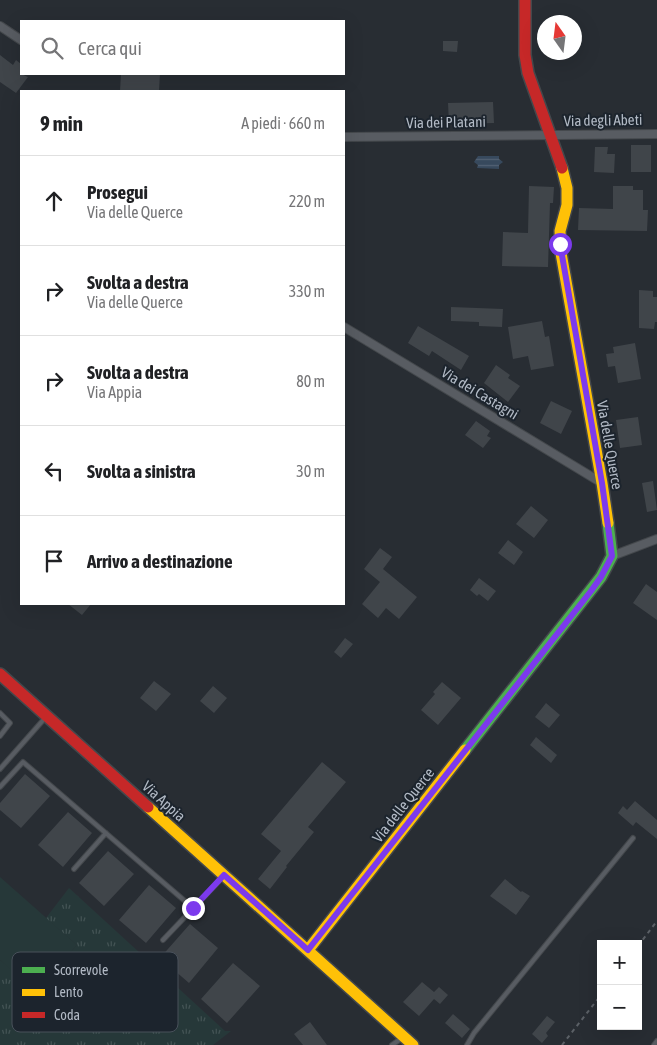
<!DOCTYPE html>
<html lang="it">
<meta charset="utf-8">
<style>
body{margin:0;font-family:"Asap Condensed",sans-serif;background:#f2f2f2;color:#202124}
.controls{position:absolute;right:15px;bottom:15px;display:grid;overflow:hidden;border-radius:0px;box-shadow:0 5px 20px #0002}
.controls button{width:45px;height:45px;display:grid;place-items:center;padding:0;border:0;border-bottom:1px solid #e0e0e0;background:#fff;color:#202124;font:25px sans-serif}
.compass{position:absolute;left:537px;top:15px;width:45px;height:45px;border-radius:50%;background:#fff;box-shadow:0 5px 20px #0002;rotate:346deg}
.stop{position:absolute;width:15px;height:15px;margin:-11px;border:4px solid #7c3aed;border-radius:50%;background:#fff}
.stop.end{background:#7c3aed;border-color:#fff;box-shadow:0 1px 5px #0008}
.list{margin:0;padding:0;list-style:none}
h2{display:flex;justify-content:space-between;align-items:center;height:65px;margin:0;padding:0 20px;font-size:21px}
h2 small{font-size:16px;font-weight:400;color:#757577}
.list li{display:grid;grid-template-columns:32px 1fr auto;gap:15px;align-items:center;box-sizing:border-box;height:90px;padding:0 20px;border-top:1px solid #e0e0e0}
.list b{display:block;font-size:19px;white-space:nowrap}
.list p{margin:0;font-size:16px;white-space:nowrap;color:#757577}
.list em{font-size:16px;font-style:normal;color:#757577}
.icon{flex:none;width:28px;height:28px;fill:none;stroke:currentColor;stroke-width:2;stroke-linecap:round;stroke-linejoin:round}
.map{position:relative;flex:none;width:657px;height:1045px;overflow:hidden}
.search{position:absolute;background:#fff;box-shadow:0 5px 20px #0002;left:20px;top:20px;width:325px;height:55px;display:flex;align-items:center;gap:12px;box-sizing:border-box;padding:0 18px;border-radius:0px;color:#757577;font-size:19px}
.panel{position:absolute;background:#fff;box-shadow:0 5px 20px #0002;left:20px;top:90px;width:325px;height:515px;border-radius:0px}
.map>svg:first-child{display:block}
.green{fill:#263839}
.park{fill:url(#park-tufts)}
.water{fill:url(#water-rules)}
.building{fill:#40454a}
.lines{fill:none;stroke-linecap:round;stroke-linejoin:round}
.lane-casing{stroke:#44484c;stroke-width:6}
.street-casing{stroke:#44484c;stroke-width:10}
.fast-casing{stroke:#44484c;stroke-width:14}
.slow-casing{stroke:#44484c;stroke-width:14}
.jam-casing{stroke:#44484c;stroke-width:14}
.path{stroke:#5b6066;stroke-width:2;stroke-dasharray:4 4;stroke-linecap:butt}
.lane{stroke:#585c62;stroke-width:4}
.street{stroke:#585c62;stroke-width:8}
.fast{stroke:#4caf50;stroke-width:11}
.slow{stroke:#ffc107;stroke-width:11}
.jam{stroke:#c62828;stroke-width:11}
.route{stroke:#7c3aed;stroke-width:6}
.labels{text-anchor:middle;dominant-baseline:central;stroke-width:4;stroke-linejoin:round;paint-order:stroke}
.street-label{font-size:15px;fill:#b2bac5;stroke:#1c242d}
.key{fill:#1c242d;stroke:#49515b;stroke-width:1}
.key-label{font-size:14px;fill:#b2bac5}
</style>
<div class="map">
<svg width="657" height="1045" viewBox="0 0 657 1045">
<defs>
<pattern id="park-tufts" width="24" height="20" patternUnits="userSpaceOnUse" patternTransform="scale(1.25)"><rect width="24" height="20" fill="#263839"/><path d="M3 7l-1-3M5 7V3M7 7l1-3M15 17l-1-3M17 17v-4M19 17l1-3" fill="none" stroke="#435354"/></pattern>
<pattern id="water-rules" width="6" height="5" patternUnits="userSpaceOnUse" patternTransform="scale(1.25)"><rect width="6" height="5" fill="#37495d"/><path d="M0 2.5h6" fill="none" stroke="#526173"/></pattern>
</defs>
<rect width="100%" height="100%" fill="#282d33"/>
<path class="green" d="M0,877L77,945L35,992L0,960Z"/>
<path class="park" d="M69,888L225,1031H231L213,1045H0V960L36,991L77,945L46,918Z"/>
<path class="water" d="M478,156H499V159L503,162L499,165V169L477,168L478,165L474,162Z"/>
<path class="building" d="M443,41H458L457,52L443,51Z
M0,55L13,65L16,60L21,64V74L28,77L16,93L0,82Z
M121,74H160L159,91H120Z
M493,102L494,123L449,124L448,103Z
M631,145H651V172H631Z
M595,147H608L607,154H615L614,173L594,172Z
M529,186L554,187L553,203H550L548,267L502,266L503,232L528,233Z
M613,186H633V190H643V210H648L647,231L578,230L579,208L613,209Z
M639,290L653,291V297H657V322H655L654,329L639,328Z
M451,307L503,309L502,327L479,326V322L451,321Z
M542,321L545,337L549,336L554,366L531,370L528,356L513,359L508,327Z
M418,326L469,356L461,370L432,351L429,356L408,343Z
M635,343L641,379L618,383L615,366L608,367L606,354L614,353L613,347Z
M496,365L510,375L508,378L520,386L508,402L484,383Z
M551,401L572,411L561,434L540,423Z
M638,417L642,445L620,448L616,420Z
M476,421L490,431L487,436L491,438L483,448L465,435Z
M653,481L657,510L647,512L642,483Z
M531,506L548,520L534,538L516,524Z
M508,540L523,552L514,565L498,553Z
M380,548L392,557L383,569L417,597L399,619L386,608L378,618L362,604L380,582L364,569Z
M479,578L496,591L488,601L479,594L477,596L470,590Z
M646,584L657,592V620L633,603Z
M68,604H91L82,615Z
M345,638L353,644L341,658L334,652Z
M154,681L171,694L156,711L140,698Z
M442,682L461,698L438,725L421,710L435,694L433,692Z
M213,686L227,698L214,713L200,701Z
M546,703L560,715L549,728L535,717Z
M536,737L557,755L551,763L530,745Z
M322,762L346,782L308,827L314,832L286,866L287,867L270,889L258,879L281,851L261,834Z
M25,774L50,796L21,828L0,810V803Z
M635,801L657,820V839L636,822L633,826L618,813L623,806L627,810Z
M68,812L92,833L63,867L38,845Z
M108,851L134,874L104,906L79,883Z
M505,879L521,892L522,891L530,896L516,915L490,896Z
M149,885L176,908L146,943L119,920Z
M190,924L218,948L189,983L160,958Z
M233,963L260,986L227,1023L201,999Z
M422,982L434,992L439,987L448,995L440,1004L434,999L419,1016L403,1002Z
M453,1014L470,1029L462,1038L445,1023Z
M547,1016L555,1022L546,1033L548,1036L542,1043L532,1034Z
M310,1022L327,1045H303L294,1034Z"/>
<g class="lines">
<defs>
<path id="lane" d="M0,713L10,723L0,736
M0,769L45,718
M0,787L23,762L193,908
M74,869L106,833
M163,940L223,877
M392,1045L402,1038
M467,1045L474,1033L633,838
M654,1045L657,1041"/>
<path id="street" d="M0,26L21,40
M344,137L657,134
M344,327L602,483
M612,556L657,539"/>
<path id="fast" d="M465,750L601,577L612,556L608,523"/>
<path id="slow" d="M562,168L567,188V205L560,231L561,253L602,483L608,523
M148,807L413,1045
M308,950L465,750"/>
<path id="jam" d="M525,0V55L528,73L562,168
M0,674L148,807"/>
</defs>
<use href="#lane" class="lane-casing"/>
<use href="#street" class="street-casing"/>
<use href="#fast" class="fast-casing"/>
<use href="#slow" class="slow-casing"/>
<use href="#jam" class="jam-casing"/>
<path class="path" d="M638,946L657,921
M562,1045L601,995"/>
<use href="#lane" class="lane"/>
<use href="#street" class="street"/>
<use href="#fast" class="fast"/>
<use href="#slow" class="slow"/>
<use href="#jam" class="jam"/>
</g>
<g class="lines">
<path class="route" d="M193,908L224,875L308,950L591,591L601,577L612,556L602,483L560,244"/>
</g>
<g class="labels">
<g class="street-label">
<text transform="translate(603 120) rotate(-1)">Via degli Abeti</text>
<text transform="translate(446 122) rotate(-1)">Via dei Platani</text>
<text transform="translate(480 393) rotate(31)">Via dei Castagni</text>
<text transform="translate(610 445) rotate(80)">Via delle Querce</text>
<text transform="translate(164 801) rotate(42)">Via Appia</text>
<text transform="translate(403 805) rotate(-52)">Via delle Querce</text>
</g>
</g>
<rect x="12" y="952" width="166" height="80" rx="8" class="key"/>
<rect x="22" y="967" width="23" height="6" fill="#4caf50"/>
<rect x="22" y="989" width="23" height="7" fill="#ffc107"/>
<rect x="22" y="1012" width="23" height="6" fill="#c62828"/>
<g class="key-label">
<text x="54" y="975">Scorrevole</text>
<text x="54" y="997">Lento</text>
<text x="54" y="1020">Coda</text>
</g>
</svg>
<div class="controls">
<button>+</button>
<button>−</button>
</div>
<svg class="compass" viewBox="-18 -18 36 36"><path d="M0-13l5 13h-10z" fill="#e53935"/><path d="M0 13l5-13h-10z" fill="#757577"/></svg>
<div class="stop" style="left:560px;top:244px"></div>
<div class="stop end" style="left:193px;top:908px"></div>
<div class="search"><svg class="icon" aria-label="search" viewBox="0 0 24 24"><circle cx="10" cy="10" r="6"/><path d="M15 15l6 6"/></svg>Cerca qui</div>
<section class="panel">
<h2>9 min<small>A piedi · 660 m</small></h2>
<ul class="list">
<li><svg class="icon" aria-label="ahead" viewBox="0 0 24 24"><path d="M12 20V5M6 11l6-6 6 6"/></svg><div><b>Prosegui</b><p>Via delle Querce</p></div><em>220 m</em></li>
<li><svg class="icon" aria-label="right" viewBox="0 0 24 24"><path d="M7 20v-9h11M14 6l5 5-5 5"/></svg><div><b>Svolta a destra</b><p>Via delle Querce</p></div><em>330 m</em></li>
<li><svg class="icon" aria-label="right" viewBox="0 0 24 24"><path d="M7 20v-9h11M14 6l5 5-5 5"/></svg><div><b>Svolta a destra</b><p>Via Appia</p></div><em>80 m</em></li>
<li><svg class="icon" aria-label="left" viewBox="0 0 24 24"><path d="M17 20v-9H6M10 6l-5 5 5 5"/></svg><div><b>Svolta a sinistra</b></div><em>30 m</em></li>
<li><svg class="icon" aria-label="arrive" viewBox="0 0 24 24"><path d="M6 21V4h12l-3 4 3 4H6"/></svg><div><b>Arrivo a destinazione</b></div></li>
</ul>
</section>
</div>
